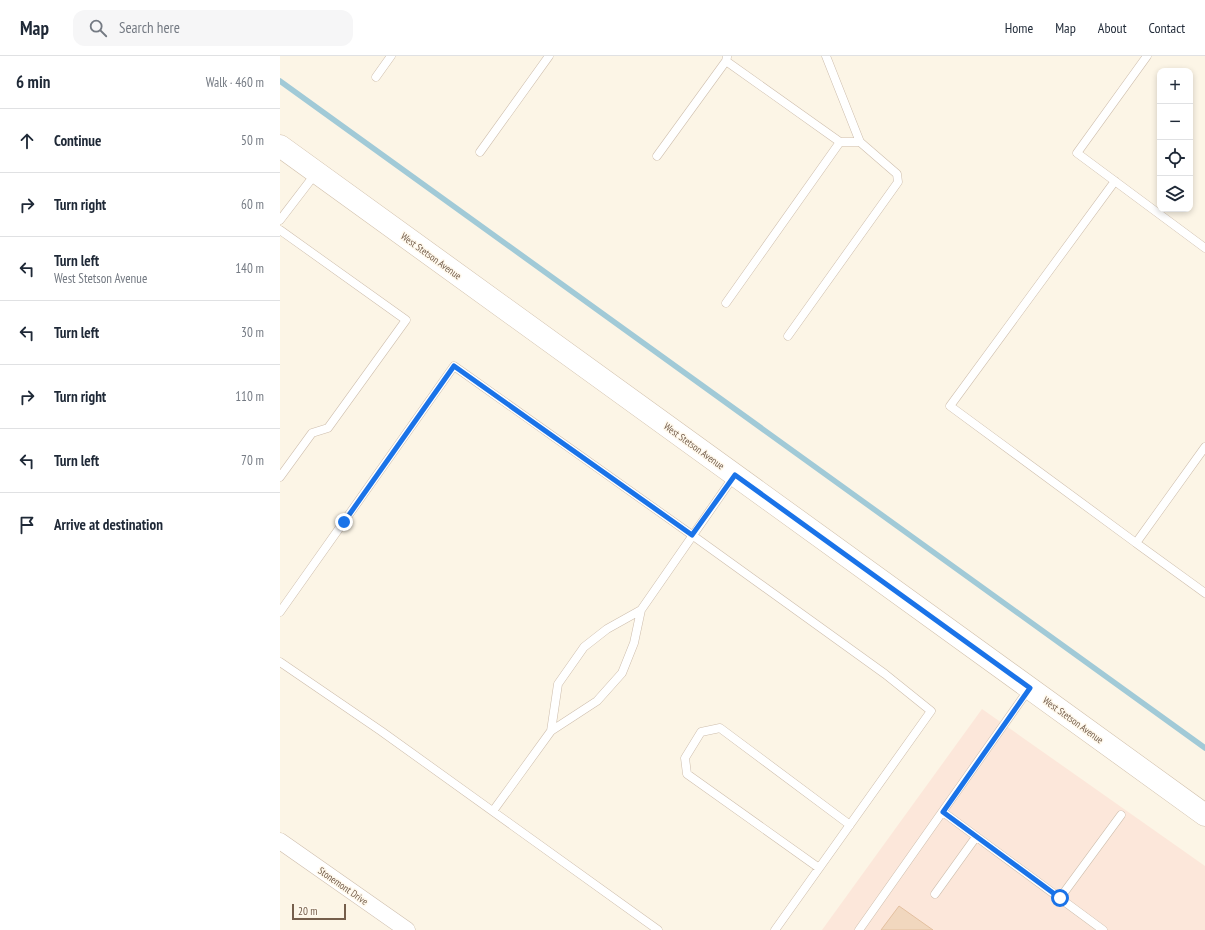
<!DOCTYPE html>
<meta charset="utf-8">
<style>
body{margin:0;font-family:"PT Sans Narrow",sans-serif;background:#f6f6f7;color:#1f2937}
.controls{position:absolute;right:12px;top:12px;display:grid;overflow:hidden;border-radius:8px;box-shadow:0 2px 6px #0003}
.controls button{width:36px;height:36px;display:grid;place-items:center;padding:0;border:0;border-bottom:1px solid #e0e1e3;background:#fff;color:#1f2937;font:20px sans-serif}
.scale{position:absolute;left:12px;bottom:10px;width:54px;box-sizing:border-box;padding-left:4px;border:2px solid #755e4b;border-top:0;font-size:11px;line-height:14px;white-space:nowrap;color:#755e4b;-webkit-text-stroke:3px #fff9ed;paint-order:stroke}
.stop{position:absolute;width:12px;height:12px;margin:-9px;border:3px solid #1a73e8;border-radius:50%;background:#fff}
.stop.end{background:#1a73e8;border-color:#fff;box-shadow:0 1px 4px #0008}
.list{margin:0;padding:0;list-style:none}
h2{display:flex;justify-content:space-between;align-items:center;height:52px;margin:0;padding:0 16px;font-size:17px}
h2 small{font-size:13px;font-weight:400;color:#747a83}
.list li{display:grid;grid-template-columns:26px 1fr auto;gap:12px;align-items:center;box-sizing:border-box;height:64px;padding:0 16px;border-top:1px solid #e0e1e3}
.list b{display:block;font-size:15px;white-space:nowrap}
.list p{margin:0;font-size:13px;white-space:nowrap;color:#747a83}
.list em{font-size:13px;font-style:normal;color:#747a83}
.icon{flex:none;width:22px;height:22px;fill:none;stroke:currentColor;stroke-width:2;stroke-linecap:round;stroke-linejoin:round}
.map{position:relative;flex:none;width:925px;height:874px;overflow:hidden}
header{display:flex;align-items:center;gap:24px;box-sizing:border-box;height:56px;padding:0 20px;background:#fff;border-bottom:1px solid #e0e1e3}
header strong{font-size:19px}
nav{display:flex;gap:22px;margin-inline-start:auto;font-size:14px}
.search{width:280px;height:36px;background:#f6f6f7;display:flex;align-items:center;gap:10px;box-sizing:border-box;padding:0 14px;border-radius:12px;color:#747a83;font-size:15px}
main{display:flex}
aside{flex:1;background:#fff}
.map>svg:first-child{display:block}
.commercial{fill:#fce7da}
.lines{fill:none;stroke-linecap:round;stroke-linejoin:round}
.stream{stroke:#a1cad7;stroke-width:5.5}
.building{fill:#f1d7be;stroke:#e3bf9f}
.service-casing{stroke:#cebead;stroke-width:9}
.minor-casing{stroke:#cebead;stroke-width:17}
.secondary-casing{stroke:#d0bfaa;stroke-width:23}
.service{stroke:#fff;stroke-width:8}
.minor{stroke:#fff;stroke-width:16}
.secondary{stroke:#fff;stroke-width:22}
.route{stroke:#1a73e8;stroke-width:5}
.labels{text-anchor:middle;dominant-baseline:central;stroke-width:3;stroke-linejoin:round;paint-order:stroke}
.street-label{font-size:10px;fill:#755e4b;stroke:#fff9ed}
</style>
<header>
<strong>Map</strong>
<div class="search"><svg class="icon" aria-label="search" viewBox="0 0 24 24"><circle cx="10" cy="10" r="6"/><path d="M15 15l6 6"/></svg>Search here</div>
<nav><a>Home</a><a>Map</a><a>About</a><a>Contact</a></nav>
</header>
<main>
<aside>
<h2>6 min<small>Walk · 460 m</small></h2>
<ul class="list">
<li><svg class="icon" aria-label="ahead" viewBox="0 0 24 24"><path d="M12 20V5M6 11l6-6 6 6"/></svg><div><b>Continue</b></div><em>50 m</em></li>
<li><svg class="icon" aria-label="right" viewBox="0 0 24 24"><path d="M7 20v-9h11M14 6l5 5-5 5"/></svg><div><b>Turn right</b></div><em>60 m</em></li>
<li><svg class="icon" aria-label="left" viewBox="0 0 24 24"><path d="M17 20v-9H6M10 6l-5 5 5 5"/></svg><div><b>Turn left</b><p>West Stetson Avenue</p></div><em>140 m</em></li>
<li><svg class="icon" aria-label="left" viewBox="0 0 24 24"><path d="M17 20v-9H6M10 6l-5 5 5 5"/></svg><div><b>Turn left</b></div><em>30 m</em></li>
<li><svg class="icon" aria-label="right" viewBox="0 0 24 24"><path d="M7 20v-9h11M14 6l5 5-5 5"/></svg><div><b>Turn right</b></div><em>110 m</em></li>
<li><svg class="icon" aria-label="left" viewBox="0 0 24 24"><path d="M17 20v-9H6M10 6l-5 5 5 5"/></svg><div><b>Turn left</b></div><em>70 m</em></li>
<li><svg class="icon" aria-label="arrive" viewBox="0 0 24 24"><path d="M6 21V4h12l-3 4 3 4H6"/></svg><div><b>Arrive at destination</b></div></li>
</ul>
</aside>
<div class="map">
<svg width="925" height="874" viewBox="0 0 925 874">
<rect width="100%" height="100%" fill="#fcf5e6"/>
<path class="commercial" d="M702,653L925,810V874H542Z"/>
<g class="lines">
<path class="stream" d="M0,25L925,692"/>
</g>
<path class="building" d="M619,850L653,874H601Z"/>
<g class="lines">
<defs>
<path id="service" d="M867,0L797,97L925,192
M446,5L560,86L446,247
M96,21L111,0
M560,86H580
M200,96L269,0
M377,100L446,5L447,1
M835,125L670,350L856,487
M0,164L36,117
M0,174L126,264L48,372L32,377L0,421
M508,280L618,126L617,118L580,86L546,0
M925,391L856,487L925,537
M0,556L174,310L412,479L605,618L651,655L495,874
M0,606L101,675L378,874
M271,675L278,628L304,591L327,573L361,554
M213,755L271,675L317,645L342,617L354,587L361,554L454,420
M663,756L823,874
M539,812L407,718L405,702L421,676L440,672L570,769
M655,838L696,781
M780,842L841,759
M579,874L749,633"/>
<path id="minor" d="M0,785L127,874"/>
<path id="secondary" d="M0,90L925,759"/>
</defs>
<use href="#service" class="service-casing"/>
<use href="#minor" class="minor-casing"/>
<use href="#secondary" class="secondary-casing"/>
<use href="#service" class="service"/>
<use href="#minor" class="minor"/>
<use href="#secondary" class="secondary"/>
</g>
<g class="lines">
<path class="route" d="M64,466L174,310L412,479L455,419L750,632L663,756L780,842"/>
</g>
<g class="labels">
<g class="street-label">
<text transform="translate(151 200) rotate(36)">West Stetson Avenue</text>
<text transform="translate(414 390) rotate(36)">West Stetson Avenue</text>
<text transform="translate(793 664) rotate(36)">West Stetson Avenue</text>
<text transform="translate(63 830) rotate(35)">Stonemont Drive</text>
</g>
</g>
</svg>
<div class="controls">
<button>+</button>
<button>−</button>
<button><svg class="icon" aria-label="locate" viewBox="0 0 24 24"><circle cx="12" cy="12" r="6"/><path d="M12 2v4M12 18v4M2 12h4M18 12h4"/></svg></button>
<button><svg class="icon" aria-label="layers" viewBox="0 0 24 24"><path d="M12 4l9 5-9 5-9-5zM3 14l9 5 9-5"/></svg></button>
</div>
<div class="scale">20 m</div>
<div class="stop" style="left:780px;top:842px"></div>
<div class="stop end" style="left:64px;top:466px"></div>
</div>
</main>
